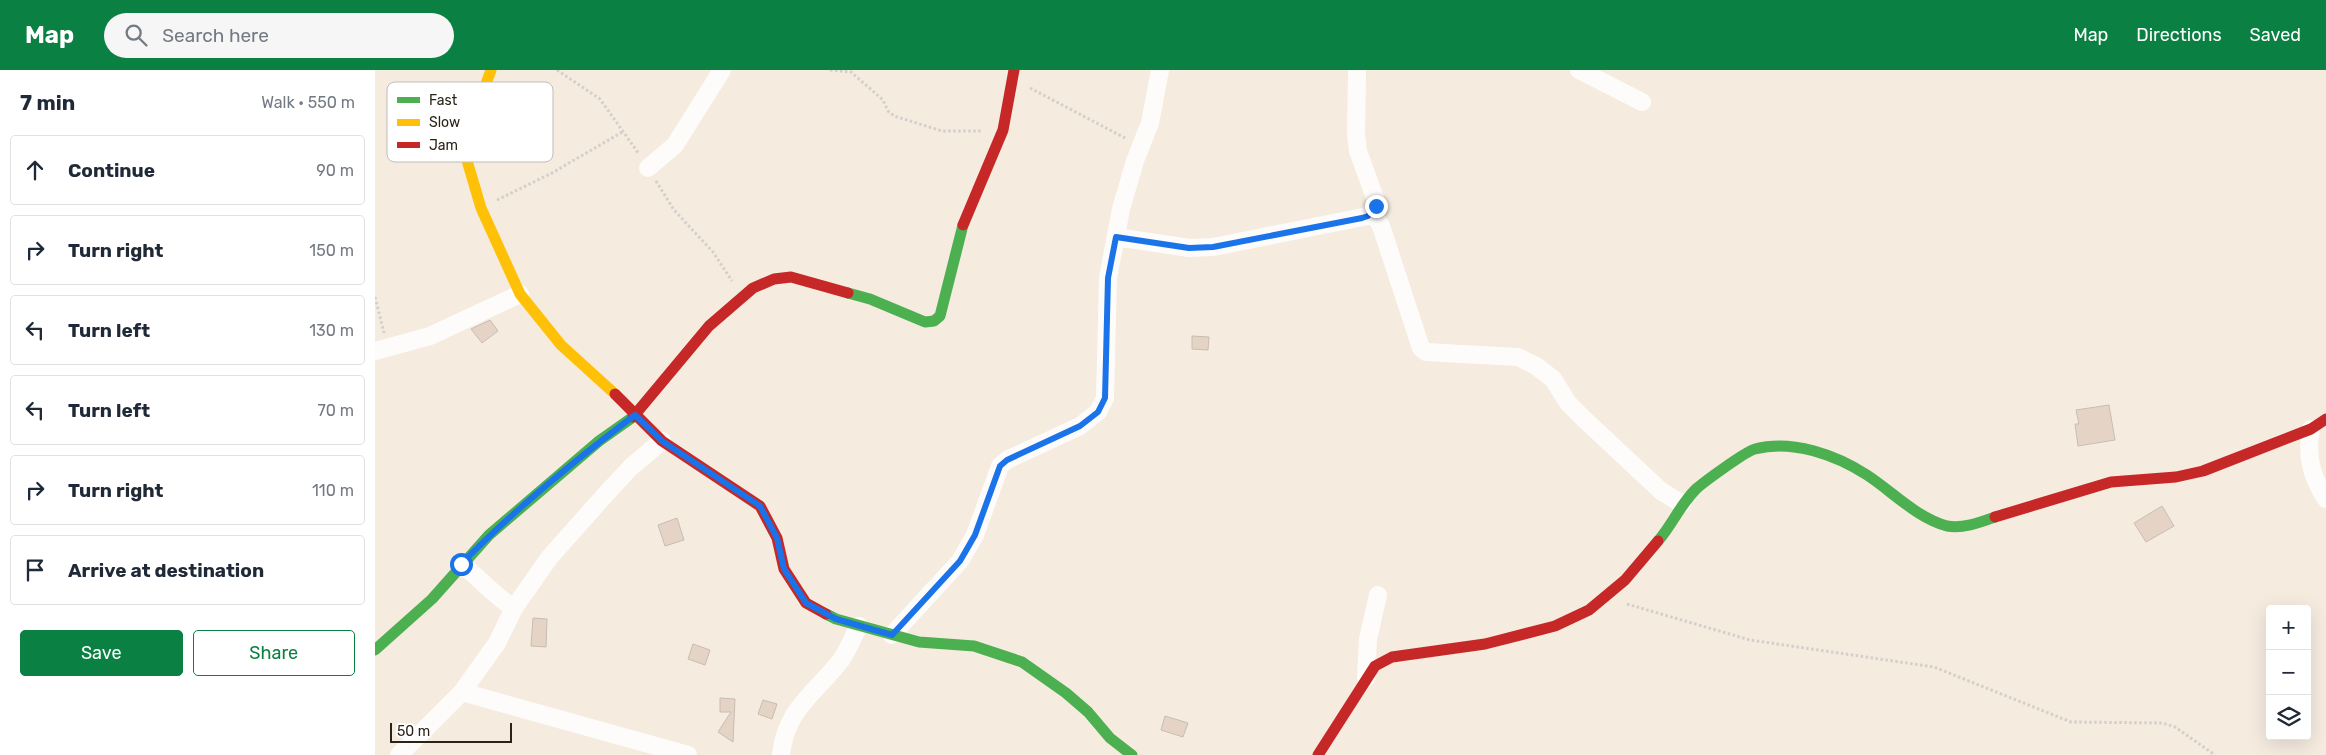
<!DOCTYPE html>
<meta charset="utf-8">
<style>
body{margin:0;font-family:Rubik,sans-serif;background:#f6f6f7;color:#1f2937}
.controls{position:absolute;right:15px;bottom:15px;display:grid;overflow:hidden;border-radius:5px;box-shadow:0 5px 20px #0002}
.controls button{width:45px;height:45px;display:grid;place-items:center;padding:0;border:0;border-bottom:1px solid #e0e1e3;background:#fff;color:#1f2937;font:25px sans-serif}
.scale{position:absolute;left:15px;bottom:12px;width:122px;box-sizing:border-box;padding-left:5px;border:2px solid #2c2318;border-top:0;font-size:14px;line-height:18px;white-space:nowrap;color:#2c2318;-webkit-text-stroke:4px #fff;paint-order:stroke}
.stop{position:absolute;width:15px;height:15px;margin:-11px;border:4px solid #1a73e8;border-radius:50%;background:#fff}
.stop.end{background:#1a73e8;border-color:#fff;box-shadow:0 1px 5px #0008}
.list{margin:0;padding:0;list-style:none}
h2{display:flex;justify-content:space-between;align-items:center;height:65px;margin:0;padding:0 20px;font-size:21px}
h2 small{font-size:16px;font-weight:400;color:#747a83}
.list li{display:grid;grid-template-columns:32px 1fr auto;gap:15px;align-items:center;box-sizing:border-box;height:70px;margin:0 10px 10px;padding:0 10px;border:1px solid #e0e1e3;border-radius:5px}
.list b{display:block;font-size:19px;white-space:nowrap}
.list em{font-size:16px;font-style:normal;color:#747a83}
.actions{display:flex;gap:10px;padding:15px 20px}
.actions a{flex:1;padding:11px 0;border:1px solid #0b8043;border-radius:5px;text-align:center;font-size:18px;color:#0b8043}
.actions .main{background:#0b8043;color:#fff}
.icon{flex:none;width:28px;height:28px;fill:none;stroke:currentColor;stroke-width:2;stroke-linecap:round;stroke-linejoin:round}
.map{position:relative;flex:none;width:1951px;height:685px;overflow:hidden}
header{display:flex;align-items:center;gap:30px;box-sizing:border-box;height:70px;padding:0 25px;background:#0b8043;color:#fff}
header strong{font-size:24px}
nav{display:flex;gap:28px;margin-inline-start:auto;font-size:18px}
.search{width:350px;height:45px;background:#f6f6f7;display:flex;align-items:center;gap:12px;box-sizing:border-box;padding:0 18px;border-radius:28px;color:#747a83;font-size:19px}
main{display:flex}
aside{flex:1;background:#fff}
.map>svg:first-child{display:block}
.building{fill:#e5d4c5;stroke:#c7bdb4}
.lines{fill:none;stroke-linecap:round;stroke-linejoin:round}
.path{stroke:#d3d0cc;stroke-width:3;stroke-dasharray:2.5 2.5;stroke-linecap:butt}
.street{stroke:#fefcfa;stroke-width:18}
.fast{stroke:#4caf50;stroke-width:11}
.slow{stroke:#ffc107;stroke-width:11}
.jam{stroke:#c62828;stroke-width:11}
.route{stroke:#1a73e8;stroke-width:6}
.key{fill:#fff;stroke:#c0bdba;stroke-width:1}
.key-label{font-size:14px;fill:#2c2318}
</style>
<header>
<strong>Map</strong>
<div class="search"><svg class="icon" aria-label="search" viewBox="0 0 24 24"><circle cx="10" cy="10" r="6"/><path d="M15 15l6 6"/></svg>Search here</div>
<nav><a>Map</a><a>Directions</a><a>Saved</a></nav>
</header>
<main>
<aside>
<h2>7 min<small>Walk · 550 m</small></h2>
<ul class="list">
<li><svg class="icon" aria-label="ahead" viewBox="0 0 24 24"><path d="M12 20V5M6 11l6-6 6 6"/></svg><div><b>Continue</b></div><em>90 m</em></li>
<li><svg class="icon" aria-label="right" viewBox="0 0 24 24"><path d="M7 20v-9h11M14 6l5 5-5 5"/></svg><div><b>Turn right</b></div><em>150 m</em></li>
<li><svg class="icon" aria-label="left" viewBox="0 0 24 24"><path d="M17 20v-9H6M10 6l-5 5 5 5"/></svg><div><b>Turn left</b></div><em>130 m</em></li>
<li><svg class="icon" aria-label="left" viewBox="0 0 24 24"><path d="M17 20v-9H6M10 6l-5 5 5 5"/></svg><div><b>Turn left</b></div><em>70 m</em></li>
<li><svg class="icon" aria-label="right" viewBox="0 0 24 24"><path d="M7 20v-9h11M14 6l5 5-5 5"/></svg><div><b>Turn right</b></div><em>110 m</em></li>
<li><svg class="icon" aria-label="arrive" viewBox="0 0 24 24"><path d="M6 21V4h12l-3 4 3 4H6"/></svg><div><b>Arrive at destination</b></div></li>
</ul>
<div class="actions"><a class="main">Save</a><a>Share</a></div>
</aside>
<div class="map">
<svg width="1951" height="685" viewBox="0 0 1951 685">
<rect width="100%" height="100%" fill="#f5ebdf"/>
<path class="building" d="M115,250L123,261L107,273L96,259Z
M817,266L834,267L833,280L817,279Z
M1734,335L1740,370L1703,376L1700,354H1704L1701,340Z
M1787,436L1799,456L1771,472L1759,453Z
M302,448L309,470L290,476L283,455Z
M158,548L172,549L171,577L156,576Z
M318,574L335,580L330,595L313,589Z
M345,628L360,629L358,672L343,662L356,642H345Z
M388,630L402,634L397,649L383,644Z
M790,646L813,653L808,667L786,660Z"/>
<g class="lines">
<path class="path" d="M182,0L225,29L264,84
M455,0L476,2L508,30L513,41L519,46L567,61H607
M655,18L752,69
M281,111L299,140L338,182L357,211
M122,130L177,103L249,61
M0,227L9,263
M1252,534L1375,570L1559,597L1696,652L1787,653L1800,657L1840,685"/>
<path class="street" d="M1204,0L1267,32
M273,98L300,75L347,0
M997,141L1006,156L1046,278L1051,282L1143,287L1161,296L1178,309L1193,333L1209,349L1286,421L1307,434
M741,167L814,178L838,177L993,146L1001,136L1000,128L983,81L981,64L982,0
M0,281L55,266L145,224
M1936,359C1931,386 1936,406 1951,429
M86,494C105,508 119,526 139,538
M517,565L585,491L600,465L625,396L632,390L705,356L723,342L730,328L733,208L746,139L760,91L775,53L785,0
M991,608L993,569L1003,525
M87,622L313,685
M24,685L87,622L122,573L139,538L174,488L230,425L256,397L287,371
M406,685C411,638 439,625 466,590C473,580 478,567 484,556"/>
<path class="fast" d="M473,223L495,229L550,252L559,251L565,246L588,155
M1283,471C1297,455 1305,435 1321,419C1329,412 1371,381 1380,379C1417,369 1461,385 1492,405C1518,422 1542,448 1572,456C1588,459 1606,452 1620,447
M451,544L461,549L544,572L599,576L647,592L691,623L713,642L735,668L757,685
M0,580L57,529L114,465L224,371L258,347"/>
<path class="slow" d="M116,0L88,77L106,138L145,224L186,275L240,324"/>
<path class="jam" d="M588,155L628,60L639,0
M240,324L287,371L385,436L402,468L409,499L431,533L451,544
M258,347L334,256L378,218L399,209L416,207L473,223
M1620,447L1736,412L1801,407L1828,401L1936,359L1951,349
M943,685L1000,596L1017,587L1110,574L1180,556L1214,540L1250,510L1283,471"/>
</g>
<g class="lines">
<path class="route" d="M86,494C139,440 200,390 260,345L287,371L385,436L402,468L409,499L431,533L461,549L517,565L585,491L600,465L625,396L632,390L705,356L723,342L730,328L733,208L741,167L814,178L838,177L987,148L993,146L1001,136"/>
</g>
<rect x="12" y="12" width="166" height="80" rx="8" class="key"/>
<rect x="22" y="27" width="23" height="6" fill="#4caf50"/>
<rect x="22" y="49" width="23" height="7" fill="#ffc107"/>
<rect x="22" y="72" width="23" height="6" fill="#c62828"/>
<g class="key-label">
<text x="54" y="35">Fast</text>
<text x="54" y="57">Slow</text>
<text x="54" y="80">Jam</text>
</g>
</svg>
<div class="controls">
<button>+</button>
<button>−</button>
<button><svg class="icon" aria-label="layers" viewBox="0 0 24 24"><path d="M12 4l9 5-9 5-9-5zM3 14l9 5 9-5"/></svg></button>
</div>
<div class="scale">50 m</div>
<div class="stop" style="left:86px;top:494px"></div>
<div class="stop end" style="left:1001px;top:136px"></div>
</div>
</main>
